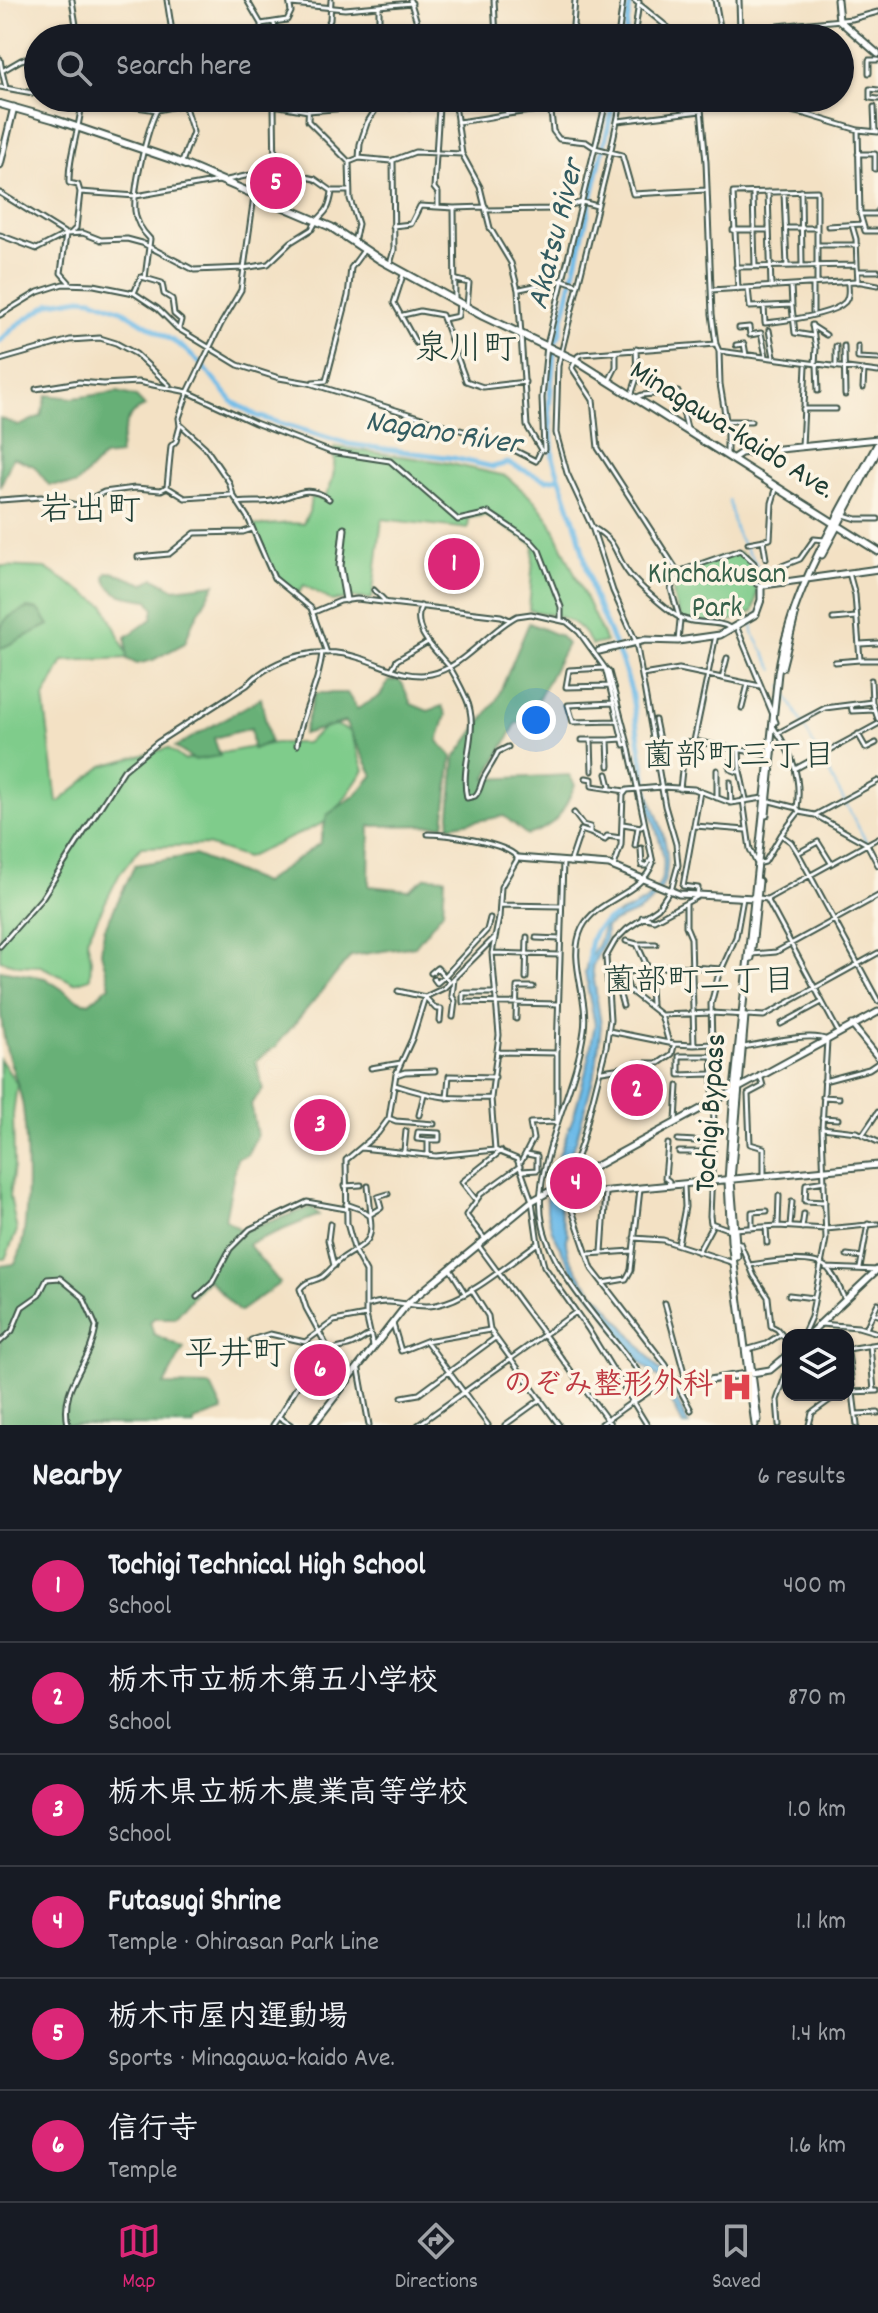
<!DOCTYPE html>
<meta charset="utf-8">
<style>
body{margin:0;font-family:Dekko,"Klee One",sans-serif;background:#20242c;color:#f1f3f6}
.controls{position:absolute;right:24px;bottom:24px;display:grid;overflow:hidden;border-radius:16px;box-shadow:0 2px 6px #0004}
.controls button{width:72px;height:72px;display:grid;place-items:center;padding:0;border:0;border-bottom:2px solid #363941;background:#171b24;color:#f1f3f6;font:40px sans-serif}
.you{position:absolute;left:536px;top:720px;width:28px;height:28px;margin:-20px;border:6px solid #fff;border-radius:50%;background:#1a73e8;box-shadow:0 0 0 12px #1a73e833}
.badge{display:grid;place-items:center;width:52px;height:52px;border-radius:50%;background:#db2777;color:#fff;font-size:26px;font-weight:700}
.pin{position:absolute;translate:-50% -50%;border:4px solid #fff;box-shadow:0 2px 8px #0006}
.list{margin:0;padding:0;list-style:none}
h2{display:flex;justify-content:space-between;align-items:center;height:104px;margin:0;padding:0 32px;font-size:34px}
h2 small{font-size:26px;font-weight:400;color:#9ea1a6}
.list li{display:grid;grid-template-columns:52px 1fr auto;gap:24px;align-items:center;box-sizing:border-box;height:112px;padding:0 32px;border-top:2px solid #363941}
.list b{display:block;font-size:30px;white-space:nowrap}
.list p{margin:0;font-size:26px;white-space:nowrap;color:#9ea1a6}
.list em{font-size:26px;font-style:normal;color:#9ea1a6}
.icon{flex:none;width:44px;height:44px;fill:none;stroke:currentColor;stroke-width:2;stroke-linecap:round;stroke-linejoin:round}
.map{position:relative;flex:none;width:878px;height:1425px;overflow:hidden}
.search{position:absolute;background:#171b24;box-shadow:0 2px 6px #0004;left:24px;right:24px;top:24px;height:88px;display:flex;align-items:center;gap:20px;box-sizing:border-box;padding:0 28px;border-radius:44px;color:#9ea1a6;font-size:30px}
.sheet{height:776px;background:#171b24}
nav{display:flex;justify-content:space-around;align-items:center;box-sizing:border-box;height:112px;border-top:2px solid #363941;background:#171b24;font-size:22px;color:#9ea1a6}
nav a{display:grid;justify-items:center;gap:4px}
nav .on{color:#db2777}
.map>svg:first-child{display:block}
.green{fill:#7fcc8b;stroke:#4f8460;stroke-width:2}
.forest{fill:#67b077;stroke:#437656;stroke-width:2}
.water{fill:#6ebbe8;stroke:#467c8e;stroke-width:2}
.lines{fill:none;stroke-linecap:round;stroke-linejoin:round}
.stream{stroke:#6ebbe8;stroke-width:2}
.river{stroke:#6ebbe8;stroke-width:5}
.street-casing{stroke:#3f564a;stroke-width:7}
.secondary-casing{stroke:#3f564a;stroke-width:9}
.primary-casing{stroke:#3f564a;stroke-width:10}
.street{stroke:#fff;stroke-width:3}
.secondary{stroke:#fff;stroke-width:5}
.primary{stroke:#fff;stroke-width:6}
.labels{text-anchor:middle;dominant-baseline:central;stroke-width:7;stroke-linejoin:round;paint-order:stroke}
.street-label{font-size:30px;fill:#1f3d34;stroke:#fcf5e5}
.park-label{font-size:30px;fill:#37614a;stroke:#fcf5e5}
.health-label{font-size:30px;font-weight:bold;fill:#be3a42;stroke:#fcf5e5;text-anchor:end}
.water-label{font-size:32px;font-style:italic;fill:#335c61;stroke:#fcf5e5}
.neighbourhood-label{font-size:32px;fill:#1f3d34;stroke:#fcf5e5}
.quarter-label{font-size:34px;fill:#1f3d34;stroke:#fcf5e5}
</style>
<div class="map">
<svg width="878" height="1425" viewBox="0 0 878 1425">
<rect width="100%" height="100%" fill="#fcf5e5"/>
<filter id="ink" filterUnits="userSpaceOnUse"><feTurbulence type="fractalNoise" baseFrequency=".0125" numOctaves="2"/><feDisplacementMap in="SourceGraphic" scale="16" xChannelSelector="R" yChannelSelector="G"/><feConvolveMatrix kernelMatrix="1 2 1 2 8 2 1 2 1" color-interpolation-filters="sRGB"/></filter>
<filter id="wash" filterUnits="userSpaceOnUse"><feTurbulence type="fractalNoise" baseFrequency=".006" numOctaves="4" result="noise"/><feDisplacementMap in="SourceGraphic" scale="32" xChannelSelector="R" yChannelSelector="G"/><feGaussianBlur stdDeviation="1.8" result="paint"/><feColorMatrix in="noise" values="0 0 0 0 0 0 0 0 0 0 0 0 0 0 0 0 0 1.4 0 .05"/><feComposite in="paint" operator="in"/></filter>
<g filter="url(#wash)">
<rect width="100%" height="100%" fill="#f3e1c4"/>
<path class="green" d="M334,447L442,462L506,476L535,501L551,522L606,642L592,645C575,615 559,617 529,610L534,545L486,515L469,518L468,529L382,519L372,599L351,598L332,601L304,585L299,593C270,579 264,553 253,525C270,527 285,521 303,524L309,512L311,497L323,499C335,482 335,468 334,447Z
M740,552C756,568 761,590 753,612L717,626L682,622C678,610 671,597 674,585C677,568 724,557 740,552Z
M0,566L45,568L105,606L129,658L63,661L44,698L57,802H59L103,766L168,748L184,760L275,743H306L330,723L350,731L364,770L330,820L246,858L207,845L141,847L119,875L87,939L91,959L90,978L74,983L41,966L19,965L0,960Z
M0,1059L17,1084L13,1115L14,1166L10,1196L17,1231L5,1259H0Z"/>
<path class="forest" d="M118,392L136,397L145,406C124,414 123,435 119,455L103,457L76,485H49L34,466L13,457L0,487V418L19,426L41,416L47,395L73,398Z
M112,572L144,584L154,578L174,589L215,584L192,624L185,643L153,660L137,664L127,659L126,637L152,619L154,609L148,600C129,596 112,599 105,577L107,573Z
M27,608L39,610L49,625L0,649C0,620 1,620 27,608Z
M529,623L560,636L567,644L525,725L517,722L486,779L569,775L575,785C563,812 557,827 527,835L504,816L449,826L455,758L497,699Z
M398,680L402,683L411,704L428,711L442,706L446,715L438,741L452,756L444,825L370,826L369,886L409,890L426,877L445,878L443,911L415,946L351,956L276,1046L256,1061L263,1089L251,1104L257,1135L247,1155L237,1158L225,1219L243,1231L312,1207L319,1215L248,1244L280,1283L239,1312L208,1279L175,1318H154L150,1322L154,1334L184,1348L164,1385L211,1386L223,1411L194,1421V1425H0V1266L14,1264C32,1243 27,1138 23,1108C21,1089 9,1063 5,1043C0,1019 0,995 0,970L45,978L80,1001L89,1003L110,986L101,952L104,930L135,865L194,855L263,883L320,843L327,815L357,794L373,775L345,722L303,734L315,693H347L357,709L380,696L389,681Z
M261,698L270,742L253,749L251,728L214,738L220,756L194,760L175,747Z"/>
<path class="water" d="M650,797C664,832 683,880 645,907C633,917 618,917 606,927V938L592,967L601,1025L596,1068L576,1141L560,1179L558,1193L561,1216L568,1235L566,1244L569,1256L582,1279L608,1307L663,1374L689,1425H683L661,1380L642,1364L572,1271L552,1231L547,1211V1187L574,1115L586,1071L595,1024L587,986L589,983H587L585,973L587,963L598,944L605,922C618,912 637,908 649,898C680,870 653,828 646,798Z"/>
<g class="lines">
<path class="stream" d="M729,500C733,515 733,530 742,543C751,558 760,564 762,582
M763,607L752,621L753,633L774,670
M782,686L867,843"/>
<path class="river" d="M625,38L631,0
M615,98L559,336L555,342L549,406L553,458L578,532L594,597L622,662L631,690L649,801
M0,341L17,325L51,303L81,298L93,299L124,311L181,346L202,365L233,402L257,416L348,444L453,458L493,467L508,463L546,480L559,478
M589,964C588,941 592,927 614,917"/>
</g>
</g>
<g filter="url(#ink)">
<g class="lines">
<defs>
<path id="street" d="M72,0L78,38
M167,0L173,38
M247,0L261,24V38
M410,0L422,38
M494,0L496,38
M575,0L573,25L579,38
M634,0L681,38
M715,0L722,38
M739,0L740,31
M291,4L345,9L412,3
M379,7V38
M261,24L287,20L291,12L289,0
M274,24L278,38
M319,38L330,20L331,0
M618,38L623,0
M634,38L639,2
M734,38L744,29L852,19L878,12
M0,59L2,71
M869,73V60H878
M0,87L38,94
M6,88L2,71L21,60L34,57
M878,90L870,89V98L878,99
M234,98L308,111L347,108V98
M309,98L308,121L349,162L350,199L358,224L354,242
M454,98L462,154L480,187L490,228L511,263L518,290L527,426L541,450
M505,98L507,114
M534,98L535,110
M622,98L607,168L558,366L556,433L567,473L592,527L613,591L636,642L665,806L676,844L678,865L672,887L658,908L627,929L615,941L606,957L610,1020L606,1047L582,1142L567,1185L572,1210L592,1269L666,1365L691,1410
M700,98L706,162L712,314L716,344L719,351L720,384L727,426V455
M745,98L749,102L805,114L858,130L878,132
M382,101L411,107H439L434,188L438,193V207
M274,107L275,174
M874,107L875,131
M157,110L82,99C81,127 68,154 69,183L78,185L80,192L136,196L219,181
M618,121L701,111
M457,122C488,119 517,110 548,110L551,112L553,131L559,139L586,142L595,148L622,155L633,194L706,190
M858,130L860,214L865,231H878
M858,154H875V169
M359,158L360,144L367,123L383,98
M182,162L193,132L182,98
M349,162L359,158L391,161L415,152L462,154
M227,180L250,175H297L315,179L332,191H349
M801,191L802,265
M768,192L771,287
M784,192L787,266
M0,193L66,234
M753,194L755,266
M486,210L557,209L582,202L597,206
M860,214H878V210
M852,225L856,239L857,264
M393,226L411,224L420,206L454,208
M828,226L863,224
M786,228H817
M733,230H769
M71,233L76,228L80,192
M66,234L61,273L69,282
M0,235L37,249L66,234L83,233L101,240L127,239L142,243L194,270L244,268L268,264L291,242L312,229C320,211 328,219 332,192
M817,245H857
M390,264L394,250L393,160
M736,267L857,265L858,282
M858,271H878
M404,272L394,303L416,343
M145,278L162,283L164,294L172,299L174,314L181,320L179,328
M457,280L469,283L467,306
M813,284V312
M748,288L750,307L792,305L791,286
M520,289L563,280L578,285
M738,289L733,193L817,191V283
M711,290L856,281L878,285
M134,293L141,277L145,278L150,239C143,232 136,222 135,211C133,188 147,130 157,110L215,98
M455,300L454,208L486,207
M764,306L765,323C783,321 833,315 845,302C850,296 848,289 848,283
M792,307L795,333L813,336
M0,315L38,292L63,284L94,285L134,293L158,309L177,328L238,365L279,378L309,383L470,433L508,447L536,461L541,450
M403,315L420,311L442,315L466,381L483,387L525,382
M444,319L458,316L459,303
M812,325L816,348L815,364
M812,326L826,335
M739,328L749,327L750,335L761,333L766,356
M769,330L774,357
M736,345L744,344L746,355
M836,346V367
M844,346L845,395
M858,346V358L878,359
M719,351C772,358 824,365 878,372
M0,360L70,340L100,338L116,343L136,354L169,385
M817,365L818,391
M609,381L616,367V352
M313,382L326,381L348,296L351,268L364,250
M863,388L864,370
M36,389L79,382L103,384L138,382L188,392L255,423L331,452L390,461L458,520L489,513L531,541L539,550L561,607V620
M632,393L637,378L636,349
M635,398L642,395L678,392L687,428
M803,409H836
M727,421H751
M182,426L205,447L229,482L233,495L248,518L274,578L311,608L327,653
M802,446L806,366
M544,450L542,398L547,345L607,98
M167,487L171,446L176,441L180,426L179,418L188,392L221,324L241,290L254,196
M0,500L41,497L77,505L104,492L135,488L161,490L167,487L185,498L231,495
M238,503C249,501 260,503 271,501C293,498 305,482 329,499
M844,515L857,519H878
M592,527C620,543 613,554 630,575C638,585 666,609 677,616C694,626 717,619 730,628
M763,540L766,559
M748,543L770,539L772,503L777,486
M138,557L169,554L195,533L243,532L252,529
M678,572L598,448L593,400L572,368L578,356L582,354L716,344
M849,573L855,595L860,660H878
M764,585V576L772,570L800,559L814,539L825,540
M374,590L385,601
M421,606C411,630 434,649 448,665C455,675 461,687 466,698C481,730 459,764 467,798L475,796C481,790 480,784 484,777C489,768 494,761 498,752L508,747
M314,612L340,601L357,599L501,616L510,620
M833,619L856,617
M737,628L776,722
M678,641L680,620L671,589L678,572L740,550L754,563L756,584L761,585
M860,644L878,643
M835,662L860,660
M392,669L397,660L428,642
M642,675L679,669L760,686
M722,678L727,658
M871,680L872,702
M610,686L566,687L569,670L605,668L609,672L628,744
M614,703L568,705L573,722L617,721
M851,705L852,711L874,710
M742,708L748,684
M773,726C791,752 802,776 797,808
M778,733L825,708L872,702L878,719
M858,734L866,748L876,743
M582,740H608
M591,740L592,771
M694,741L716,635
M297,745C301,713 319,686 322,653
M739,749L740,771L746,799
M655,750L659,740L655,720
M730,762V769L738,772
M609,766L608,740L623,739
M795,769L878,724
M607,774L610,786
M586,778L592,779V786L625,791
M730,782L731,803
M680,789L685,742L694,741L768,755
M717,798V770
M743,800L750,849L756,862
M770,801L797,808L799,812L815,815L867,844L878,865
M815,815L878,781
M623,824L641,827L644,823
M695,826L746,830
M590,833L605,840L607,836L621,838
M428,834C447,834 507,843 518,858L501,887L499,918L492,953L499,1035L491,1098L495,1150
M781,835L791,842L798,853L878,1001
M635,846L638,827
M641,848L642,866H647L651,859
M798,853L818,842L831,863
M570,863L581,830L590,833V827L583,825L574,813
M761,863L765,862L781,835L798,813
M614,866L621,845L623,795L627,790L662,787L694,789L731,803L763,798
M759,898L767,899L839,1033
M767,899L878,838
M686,903V926L691,938L694,1045L712,1044
M501,905L561,906
M642,917L654,920L697,897L698,888L683,886L700,792
M536,938L560,939
M626,941L637,944L648,968
M637,944H656
M0,946L42,898L124,770L158,742L247,685C275,656 321,645 360,658C383,665 406,679 431,674C464,667 488,631 517,616L531,614L567,622L579,632L605,668L624,745L628,744L653,863C641,896 597,898 582,928C567,959 589,997 584,1030C578,1075 557,1116 547,1159C541,1180 538,1204 543,1226C555,1281 619,1340 650,1388
M492,953L559,955
M752,954L776,952L878,896
M649,968L651,1004
M624,972L629,990L661,1015L669,1043
M431,973L437,968L450,982
M614,974L623,1006
M607,975L674,966L722,969
M526,978L527,937
M434,979L437,983L445,976L487,930L490,918
M398,991L425,997L436,1009H441L440,1021
M494,993H463V1002L558,1004
M661,1015L711,1013L764,1016L878,953
M453,1017L455,1001L452,996L454,979
M516,1019L517,987H533
M781,1024L822,1002
M609,1031L674,1044L694,1045
M743,1047C762,1044 811,1031 827,1040L822,1128L826,1239L811,1317L803,1335
M498,1052L557,1053
M371,1068L401,1063
M602,1071L635,1066L636,1063H659L672,1054L674,1046
M711,1074L679,1075V1056H712
M396,1075L405,1072L435,1071
M760,1075L763,1086L748,1094L750,1144L764,1148V1174
M824,1081L869,1069L878,1063
M395,1085C435,1098 450,1099 491,1098
M823,1097L839,1098
M447,1098L449,1076L495,1077
M419,1115L424,1094
M822,1118L838,1119
M391,1119L396,1121L434,1124
M676,1121L678,1086
M557,1124V1053L563,862
M822,1128L857,1132L878,1142
M863,1134L878,1112
M678,1140L713,1142
M668,1144L665,1178L669,1181L668,1186
M361,1148L436,1156L495,1150L517,1159L532,1201L538,1243L544,1266L588,1329L647,1425
M404,1151L406,1131
M679,1152H713
M428,1155V1140L417,1139L418,1132L439,1133V1140H428
M521,1162L533,1139L530,1123L556,1122
M522,1171L537,1170V1156L527,1154
M825,1181L806,1184L805,1201L825,1202
M345,1186L361,1185
M368,1186L371,1214
M476,1200L462,1182L501,1151
M371,1214L381,1208L378,1197L388,1194
M330,1224L328,1240L334,1266
M778,1226L779,1196
M790,1226L792,1202
M766,1227L767,1243
M752,1228V1212L767,1211
M802,1228L804,1214
M734,1229L778,1226L826,1229L878,1224
M730,1230L711,1223L710,1216L714,1126L711,1004L718,977L736,937L743,898
M634,1238L663,1240L734,1263
M485,1239L466,1215L481,1194L520,1166
M735,1242L740,1243L754,1276L768,1297L771,1326L777,1329L788,1342
M678,1244L685,1207L684,1185
M478,1245L611,1425
M602,1252L606,1192
M698,1252L713,1224
M588,1254L632,1251
M847,1255L862,1257
M750,1265C768,1262 811,1255 826,1267C835,1275 840,1289 845,1300
M826,1268L878,1270
M860,1268L868,1224
M450,1269L465,1293
M603,1283L626,1279L631,1270L640,1189
M471,1289L488,1316L490,1330L559,1425
M789,1295L814,1298
M197,1297L212,1283L230,1249L250,1229L307,1202L346,1209
M665,1303L686,1380
M369,1305C392,1296 414,1310 436,1305C470,1299 510,1262 538,1243
M873,1313L878,1303
M393,1324L401,1351L426,1341L490,1330
M820,1324L858,1327L878,1333
M866,1329L873,1313L878,1315
M251,1340L270,1334L305,1342L334,1321L366,1315
M426,1341L488,1425
M0,1342L12,1331L22,1307L39,1295L47,1279L60,1278L83,1297L96,1326C92,1364 59,1384 68,1425
M870,1345L874,1391
M373,1346L366,1315V1272L355,1252L347,1223L346,1160L378,1133L389,1118L396,1074L412,1039L425,997L444,988L495,937
M749,1349L766,1344L781,1334
M848,1349L878,1344
M330,1352L306,1308L300,1289C307,1280 313,1282 322,1277C329,1272 334,1264 341,1259C360,1245 375,1246 370,1216L360,1209L346,1204
M848,1353L857,1425
M359,1370L369,1425
M848,1392L878,1391
M402,1397L419,1394L495,1338
M856,1414L878,1413
M279,1417L291,1425
M273,1425C294,1396 299,1372 330,1352C336,1348 341,1348 348,1346C356,1344 362,1339 370,1334
M418,1425L576,1312
M505,1425L541,1399
M600,1425L632,1402
M779,1425L777,1400L788,1368
M809,1425L812,1413L837,1395"/>
<path id="secondary" d="M837,0L839,20L878,54
M0,165L14,107
M732,459L741,453L878,439
M344,529L340,566L346,600
M822,555L878,450
M599,651L645,640L678,641L720,635L756,614L761,600V588L764,585L878,569
M782,668L795,616
M766,815L773,745
M518,858L609,865L679,894L754,898
M751,958L759,881
M852,1025L878,1057
M578,1174L591,1188L599,1192L878,1165
M737,1257L731,1180L745,1016
M808,1335L878,1269
M749,1350L758,1420
M632,1402L651,1389L674,1381H704L770,1370L788,1355
M313,1425L408,1303L532,1201L878,1012
M755,1425L731,1241L728,1181L734,1090L778,673C791,589 838,517 878,443"/>
<path id="primary" d="M0,104L53,119L171,159L331,227L379,259L483,316L575,360L878,551"/>
</defs>
<use href="#street" class="street-casing"/>
<use href="#secondary" class="secondary-casing"/>
<use href="#primary" class="primary-casing"/>
<use href="#street" class="street"/>
<use href="#secondary" class="secondary"/>
<use href="#primary" class="primary"/>
</g>
</g>
<defs>
<symbol id="hospital-bare" viewBox="-9 -9 18 18"><path d="M-5-5h3v3.5h4V-5h3V5h-3V1.5h-4V5h-3Z" fill="#e0444e" stroke="#fcf5e5" stroke-width="2.5" paint-order="stroke"/></symbol>
</defs>
<g fill-rule="evenodd">
<use href="#hospital-bare" x="715" y="1365" width="44" height="44"/>
</g>
<g class="labels">
<g class="street-label">
<text transform="translate(731 432) rotate(32)">Minagawa-kaido Ave.</text>
<text transform="translate(713 1113) rotate(-86)">Tochigi Bypass</text>
</g>
<g class="park-label">
<text x="717" y="576">Kinchakusan<tspan x="717" dy="34">Park</tspan></text>
</g>
<g class="health-label">
<text x="713" y="1387">のぞみ整形外科</text>
</g>
<g class="water-label">
<text transform="translate(558 235) rotate(-76)">Akatsu River</text>
<text transform="translate(443 435) rotate(9)">Nagano River</text>
</g>
<g class="neighbourhood-label">
<text x="739" y="759">薗部町三丁目</text>
<text x="699" y="984">薗部町二丁目</text>
</g>
<g class="quarter-label">
<text x="466" y="351">泉川町</text>
<text x="90" y="512">岩出町</text>
<text x="235" y="1357">平井町</text>
</g>
</g>
</svg>
<div class="controls">
<button><svg class="icon" aria-label="layers" viewBox="0 0 24 24"><path d="M12 4l9 5-9 5-9-5zM3 14l9 5 9-5"/></svg></button>
</div>
<div class="you"></div>
<div class="pin badge" style="left:454px;top:564px">1</div>
<div class="pin badge" style="left:637px;top:1090px">2</div>
<div class="pin badge" style="left:320px;top:1125px">3</div>
<div class="pin badge" style="left:576px;top:1183px">4</div>
<div class="pin badge" style="left:276px;top:183px">5</div>
<div class="pin badge" style="left:320px;top:1370px">6</div>
<div class="search"><svg class="icon" aria-label="search" viewBox="0 0 24 24"><circle cx="10" cy="10" r="6"/><path d="M15 15l6 6"/></svg>Search here</div>
</div>
<section class="sheet">
<h2>Nearby<small>6 results</small></h2>
<ul class="list">
<li><span class="badge">1</span><div><b>Tochigi Technical High School</b><p>School</p></div><em>400 m</em></li>
<li><span class="badge">2</span><div><b>栃木市立栃木第五小学校</b><p>School</p></div><em>870 m</em></li>
<li><span class="badge">3</span><div><b>栃木県立栃木農業高等学校</b><p>School</p></div><em>1.0 km</em></li>
<li><span class="badge">4</span><div><b>Futasugi Shrine</b><p>Temple · Ohirasan Park Line</p></div><em>1.1 km</em></li>
<li><span class="badge">5</span><div><b>栃木市屋内運動場</b><p>Sports · Minagawa-kaido Ave.</p></div><em>1.4 km</em></li>
<li><span class="badge">6</span><div><b>信行寺</b><p>Temple</p></div><em>1.6 km</em></li>
</ul>
</section>
<nav>
<a class="on"><svg class="icon" aria-label="map" viewBox="0 0 24 24"><path d="M3 6l6-2 6 2 6-2v14l-6 2-6-2-6 2zM9 4v14M15 6v14"/></svg>Map</a>
<a><svg class="icon" aria-label="directions" viewBox="0 0 24 24"><path d="M12 3l9 9-9 9-9-9zM9 14v-3h6M13 9l2 2-2 2"/></svg>Directions</a>
<a><svg class="icon" aria-label="saved" viewBox="0 0 24 24"><path d="M7 4h10v16l-5-4-5 4z"/></svg>Saved</a>
</nav>
